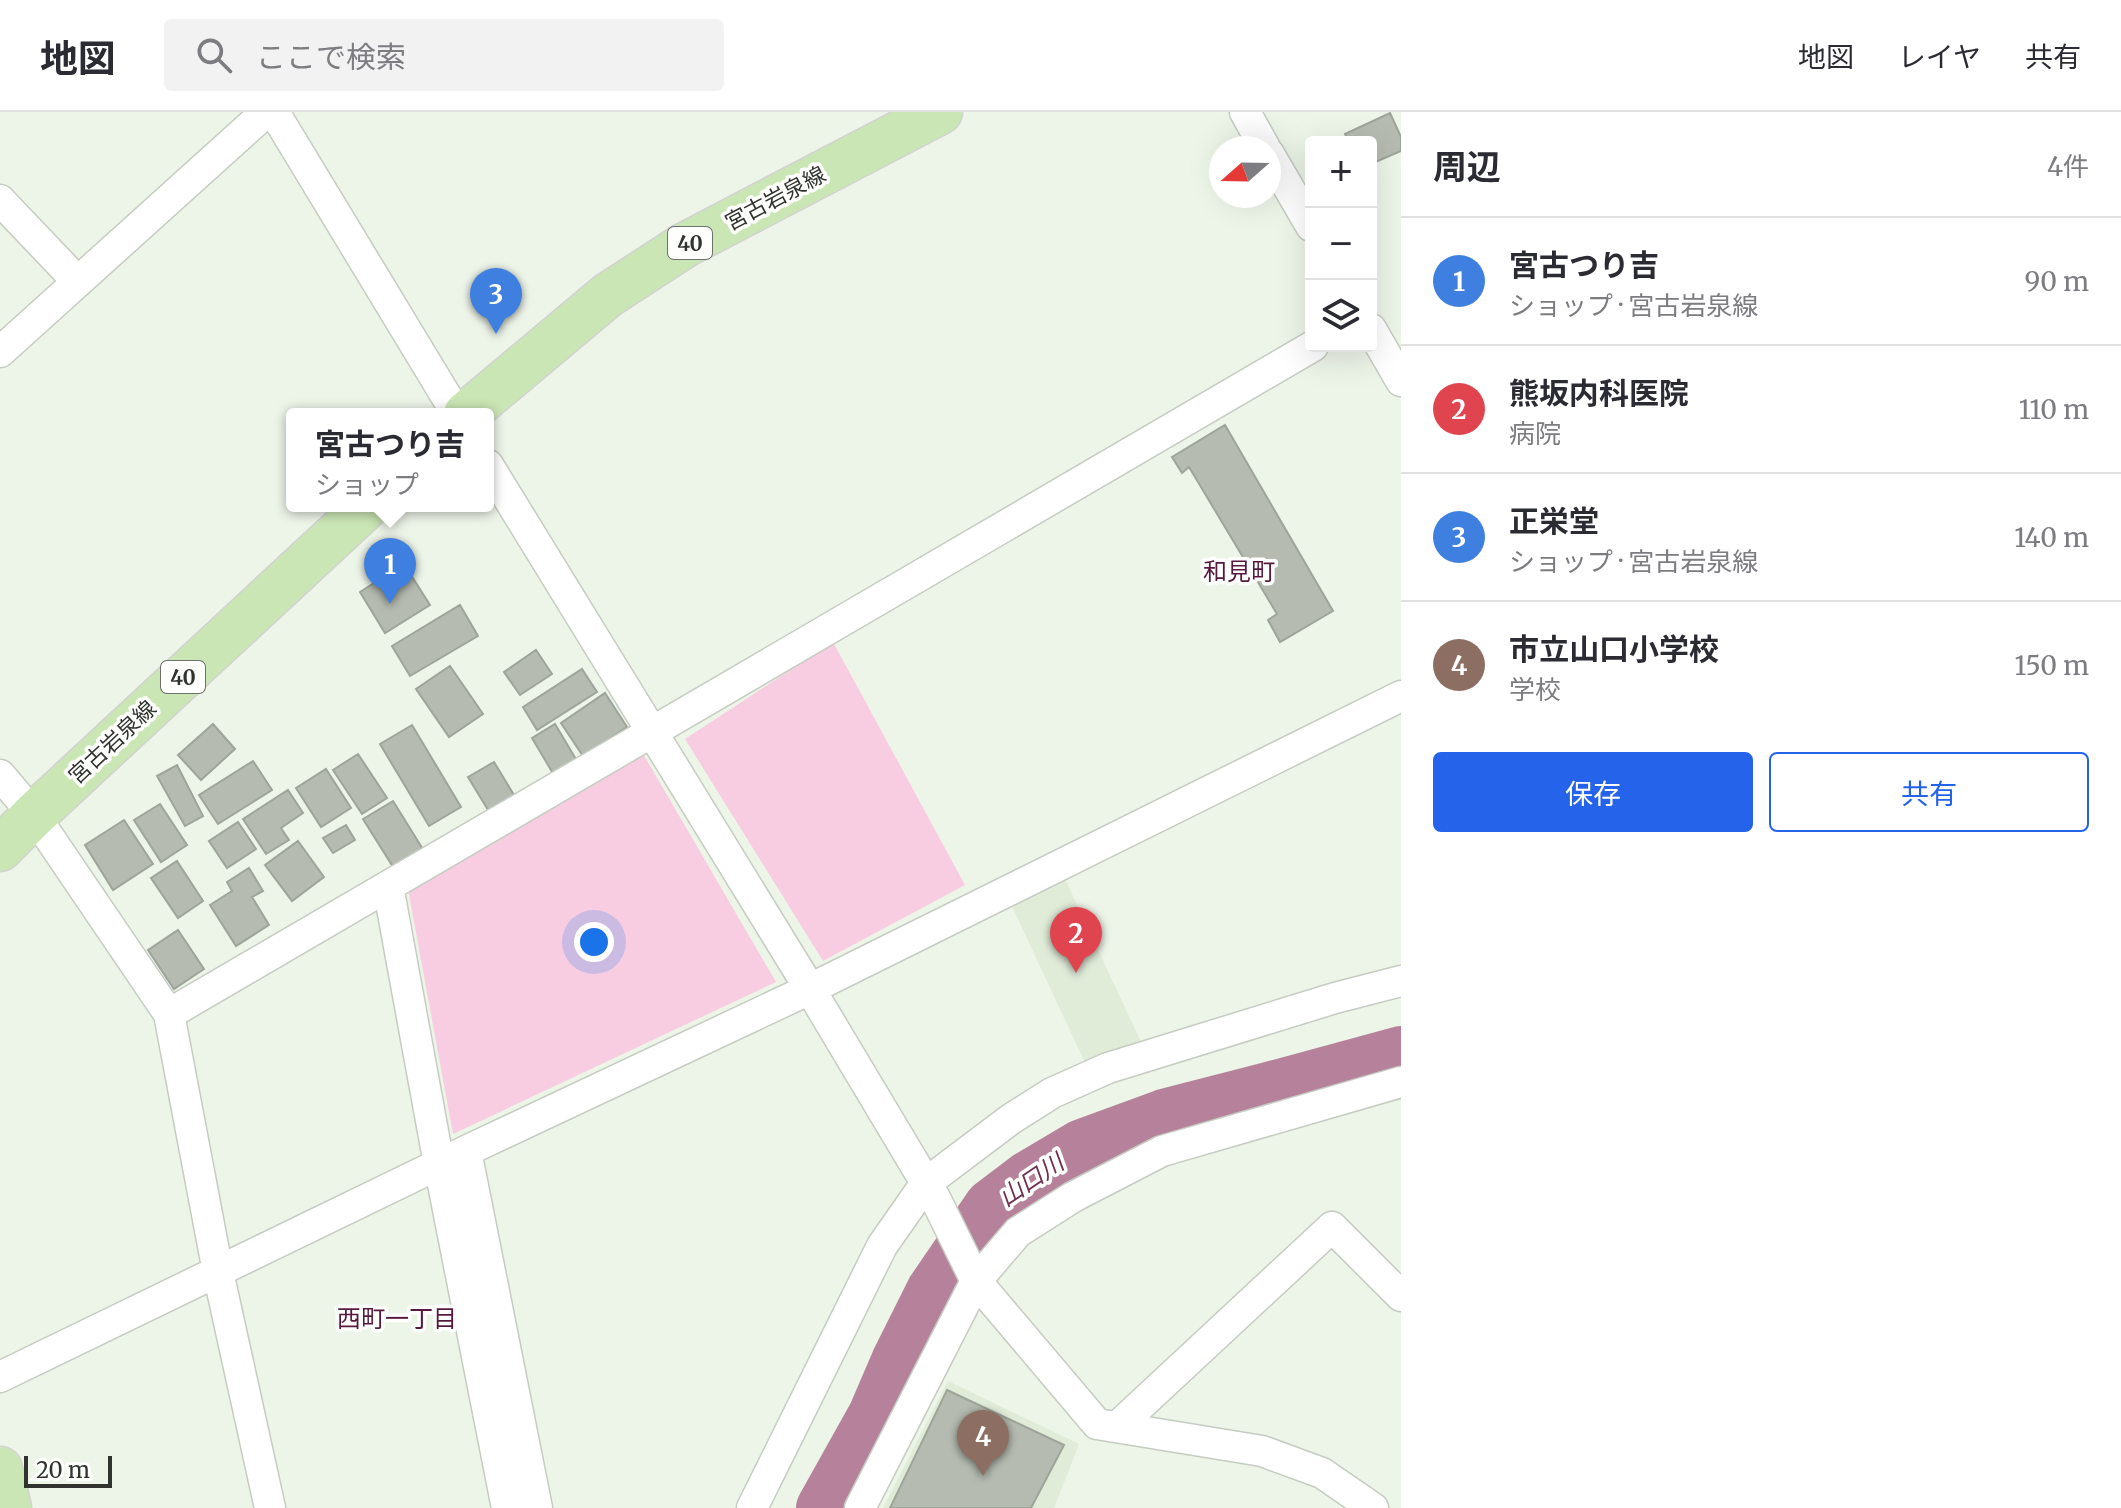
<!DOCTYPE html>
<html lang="ja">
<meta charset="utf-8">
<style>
body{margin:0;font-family:Merriweather,"Noto Sans JP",serif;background:#f2f2f3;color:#2b2b33}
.controls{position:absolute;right:24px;top:24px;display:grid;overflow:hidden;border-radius:8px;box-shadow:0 8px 32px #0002}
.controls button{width:72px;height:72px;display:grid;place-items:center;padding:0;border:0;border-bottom:2px solid #e1e1e2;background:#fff;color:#2b2b33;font:40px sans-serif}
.compass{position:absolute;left:1209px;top:24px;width:72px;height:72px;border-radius:50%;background:#fff;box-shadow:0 8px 32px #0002;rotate:250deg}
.scale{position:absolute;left:24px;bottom:20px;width:88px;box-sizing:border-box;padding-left:8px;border:4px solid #30332e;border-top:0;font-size:22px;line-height:28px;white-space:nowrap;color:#30332e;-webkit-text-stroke:6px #fefffd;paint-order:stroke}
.you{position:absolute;left:594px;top:830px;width:28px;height:28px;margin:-20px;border:6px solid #fff;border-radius:50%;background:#1a73e8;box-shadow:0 0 0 12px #1a73e833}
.badge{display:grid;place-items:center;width:52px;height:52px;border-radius:50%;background:#2563eb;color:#fff;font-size:26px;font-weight:700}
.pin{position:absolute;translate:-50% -66px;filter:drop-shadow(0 2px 4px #0008)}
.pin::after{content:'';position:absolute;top:42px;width:28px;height:24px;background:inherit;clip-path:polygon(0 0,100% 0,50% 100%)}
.popup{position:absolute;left:286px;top:296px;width:208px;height:104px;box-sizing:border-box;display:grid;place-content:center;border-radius:8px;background:#fff;filter:drop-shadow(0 2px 6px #0005);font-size:26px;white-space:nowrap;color:#7c7c81}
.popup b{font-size:30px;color:#2b2b33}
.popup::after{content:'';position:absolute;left:50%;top:100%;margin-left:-16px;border:16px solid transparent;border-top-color:#fff}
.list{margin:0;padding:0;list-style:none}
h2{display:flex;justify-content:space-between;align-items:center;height:104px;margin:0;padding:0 32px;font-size:34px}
h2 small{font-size:26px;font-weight:400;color:#7c7c81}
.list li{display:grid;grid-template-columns:52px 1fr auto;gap:24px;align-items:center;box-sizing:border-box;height:128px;padding:0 32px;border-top:2px solid #e1e1e2}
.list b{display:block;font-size:30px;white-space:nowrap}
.list p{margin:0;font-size:26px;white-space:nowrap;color:#7c7c81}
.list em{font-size:26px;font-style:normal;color:#7c7c81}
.actions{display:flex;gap:16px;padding:24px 32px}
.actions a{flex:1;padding:18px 0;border:2px solid #2563eb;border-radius:8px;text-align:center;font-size:28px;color:#2563eb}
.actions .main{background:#2563eb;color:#fff}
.icon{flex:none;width:44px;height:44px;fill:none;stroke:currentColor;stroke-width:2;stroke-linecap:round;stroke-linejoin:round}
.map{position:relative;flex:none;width:1401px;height:1396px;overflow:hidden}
header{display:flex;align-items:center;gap:48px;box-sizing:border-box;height:112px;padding:0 40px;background:#fff;border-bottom:2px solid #e1e1e2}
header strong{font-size:38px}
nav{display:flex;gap:44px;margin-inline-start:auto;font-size:28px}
.search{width:560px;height:72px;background:#f2f2f3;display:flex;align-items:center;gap:20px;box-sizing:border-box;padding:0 28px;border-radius:8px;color:#7c7c81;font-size:30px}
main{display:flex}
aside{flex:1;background:#fff}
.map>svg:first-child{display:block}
.built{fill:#e0ebd8}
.green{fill:#f8cde1}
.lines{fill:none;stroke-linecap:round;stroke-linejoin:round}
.river{stroke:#b6829b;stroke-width:54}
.building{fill:#b5bbb0;stroke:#9da499;stroke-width:2}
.minor-casing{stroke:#c5ccc1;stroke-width:33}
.primary-casing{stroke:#d1d2d1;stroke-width:47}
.minor{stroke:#fff;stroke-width:30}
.primary{stroke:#cbe6b5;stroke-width:44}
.labels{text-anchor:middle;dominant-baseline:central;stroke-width:7;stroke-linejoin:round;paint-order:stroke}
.shield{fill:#fefffd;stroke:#6e706c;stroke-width:2}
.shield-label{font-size:20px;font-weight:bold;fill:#30332e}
.street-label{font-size:22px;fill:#30332e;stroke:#fefffd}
.neighbourhood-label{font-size:24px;fill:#56183c;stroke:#fefffd}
.water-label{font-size:24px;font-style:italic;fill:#6f2e52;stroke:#fefffd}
</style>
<header>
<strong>地図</strong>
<div class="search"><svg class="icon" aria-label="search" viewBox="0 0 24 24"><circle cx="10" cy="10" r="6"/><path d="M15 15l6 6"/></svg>ここで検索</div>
<nav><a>地図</a><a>レイヤ</a><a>共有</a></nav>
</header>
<main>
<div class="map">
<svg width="1401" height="1396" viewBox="0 0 1401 1396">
<rect width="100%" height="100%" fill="#edf4e8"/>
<path class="built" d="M1065,767L1141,930L1087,955L1011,792Z
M948,1269L1079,1332L1054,1396H883Z"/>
<path class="green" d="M833,530L965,773L823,849L685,627Z
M642,640L776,870L453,1022L407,772Z"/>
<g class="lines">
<path class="river" d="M823,1396L875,1303L899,1247L933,1179L991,1094L1028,1066L1082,1034L1164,1004L1265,978L1401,941"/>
</g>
<path class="building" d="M1390,1L1401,25V39L1371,52V30H1349L1345,22Z
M1225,313L1333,499L1280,530L1268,508L1277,502L1189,355L1182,361L1172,345Z
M404,452L430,493L385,521L360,480Z
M460,493L478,524L410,564L392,534Z
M536,538L552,562L520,583L504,560Z
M450,554L483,602L449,625L416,577Z
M582,557L597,580L537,618L523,595Z
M605,581L627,615L583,644L561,611Z
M213,612L235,637L201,668L178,643Z
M555,612L577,649L554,663L532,626Z
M412,613L461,695L429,714L380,632Z
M358,642L387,686L362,702L333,658Z
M253,649L272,678L218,712L199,683Z
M494,650L514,683L488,698L468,665Z
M177,653L203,704L185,714L157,664Z
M326,657L351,696L321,715L296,676Z
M288,678L303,701L281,716L289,728L266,742L243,707Z
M393,689L424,739L395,758L363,707Z
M160,692L187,733L161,750L134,708Z
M124,708L153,752L113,778L85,733Z
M238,710L256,737L227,756L209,729Z
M346,713L355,728L333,741L323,726Z
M298,729L324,765L292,789L265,753Z
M177,749L203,789L178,806L151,766Z
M249,756L263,779L252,785L269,813L236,834L210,793L232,779L227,770Z
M178,818L204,857L174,877L148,838Z
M947,1278L1064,1333L1031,1396H890Z"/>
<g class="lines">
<defs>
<path id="minor" d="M274,0L457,302
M1245,0L1265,36
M1269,42L1311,114
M0,88L78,170
M1371,217L1401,269
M0,240L266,0
M488,353L810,877L935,1086L976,1169L1097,1312L1262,1339L1322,1361L1373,1396
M0,663L34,703L169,902L218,1160L270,1396
M388,774L439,1052L507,1396
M169,902L1313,234
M466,1039L537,1396
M0,1265L466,1039L810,877L1401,584
M1117,1315L1332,1115L1401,1184
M752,1396L882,1134L926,1071L1011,1007L1052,981L1108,956L1335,886L1401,869
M860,1396L976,1169L1018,1120L1073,1085L1162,1039L1401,970"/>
<path id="primary" d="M466,302L608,183L685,133L940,0
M0,737L34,703L367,394
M0,1357L9,1396"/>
</defs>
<use href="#minor" class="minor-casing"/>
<use href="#primary" class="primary-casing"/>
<use href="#minor" class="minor"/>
<use href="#primary" class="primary"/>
</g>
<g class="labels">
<g class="shield">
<rect x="668" y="115" width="44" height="32" rx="6"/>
<rect x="161" y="549" width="44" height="32" rx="6"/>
</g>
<g class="shield-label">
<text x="690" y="131">40</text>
<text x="183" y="565">40</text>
</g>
<g class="street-label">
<text transform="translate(775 86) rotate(-28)">宮古岩泉線</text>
<text transform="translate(112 630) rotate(-43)">宮古岩泉線</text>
</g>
<g class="neighbourhood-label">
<text x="1239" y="459">和見町</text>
<text x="397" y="1206">西町一丁目</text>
</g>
<g class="water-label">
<text transform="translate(1031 1068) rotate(-34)">山口川</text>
</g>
</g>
</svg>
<div class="controls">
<button>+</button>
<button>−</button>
<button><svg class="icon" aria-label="layers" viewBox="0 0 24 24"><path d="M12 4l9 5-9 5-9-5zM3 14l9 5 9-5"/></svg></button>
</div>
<svg class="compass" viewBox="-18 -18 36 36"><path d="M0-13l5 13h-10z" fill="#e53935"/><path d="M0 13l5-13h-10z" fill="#7c7c81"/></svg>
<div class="scale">20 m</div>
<div class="you"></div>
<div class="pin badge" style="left:390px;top:492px;background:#3f7fe0">1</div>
<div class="popup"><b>宮古つり吉</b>ショップ</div>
<div class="pin badge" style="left:1076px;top:861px;background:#e0444e">2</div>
<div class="pin badge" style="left:496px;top:222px;background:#3f7fe0">3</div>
<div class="pin badge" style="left:983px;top:1364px;background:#8d6e63">4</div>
</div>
<aside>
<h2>周辺<small>4件</small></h2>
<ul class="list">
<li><span class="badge" style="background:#3f7fe0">1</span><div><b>宮古つり吉</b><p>ショップ · 宮古岩泉線</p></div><em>90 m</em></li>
<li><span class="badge" style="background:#e0444e">2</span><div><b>熊坂内科医院</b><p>病院</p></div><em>110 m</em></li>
<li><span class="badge" style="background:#3f7fe0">3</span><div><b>正栄堂</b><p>ショップ · 宮古岩泉線</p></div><em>140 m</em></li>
<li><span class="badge" style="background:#8d6e63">4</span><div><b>市立山口小学校</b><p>学校</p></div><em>150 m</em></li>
</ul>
<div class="actions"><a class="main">保存</a><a>共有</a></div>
</aside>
</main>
